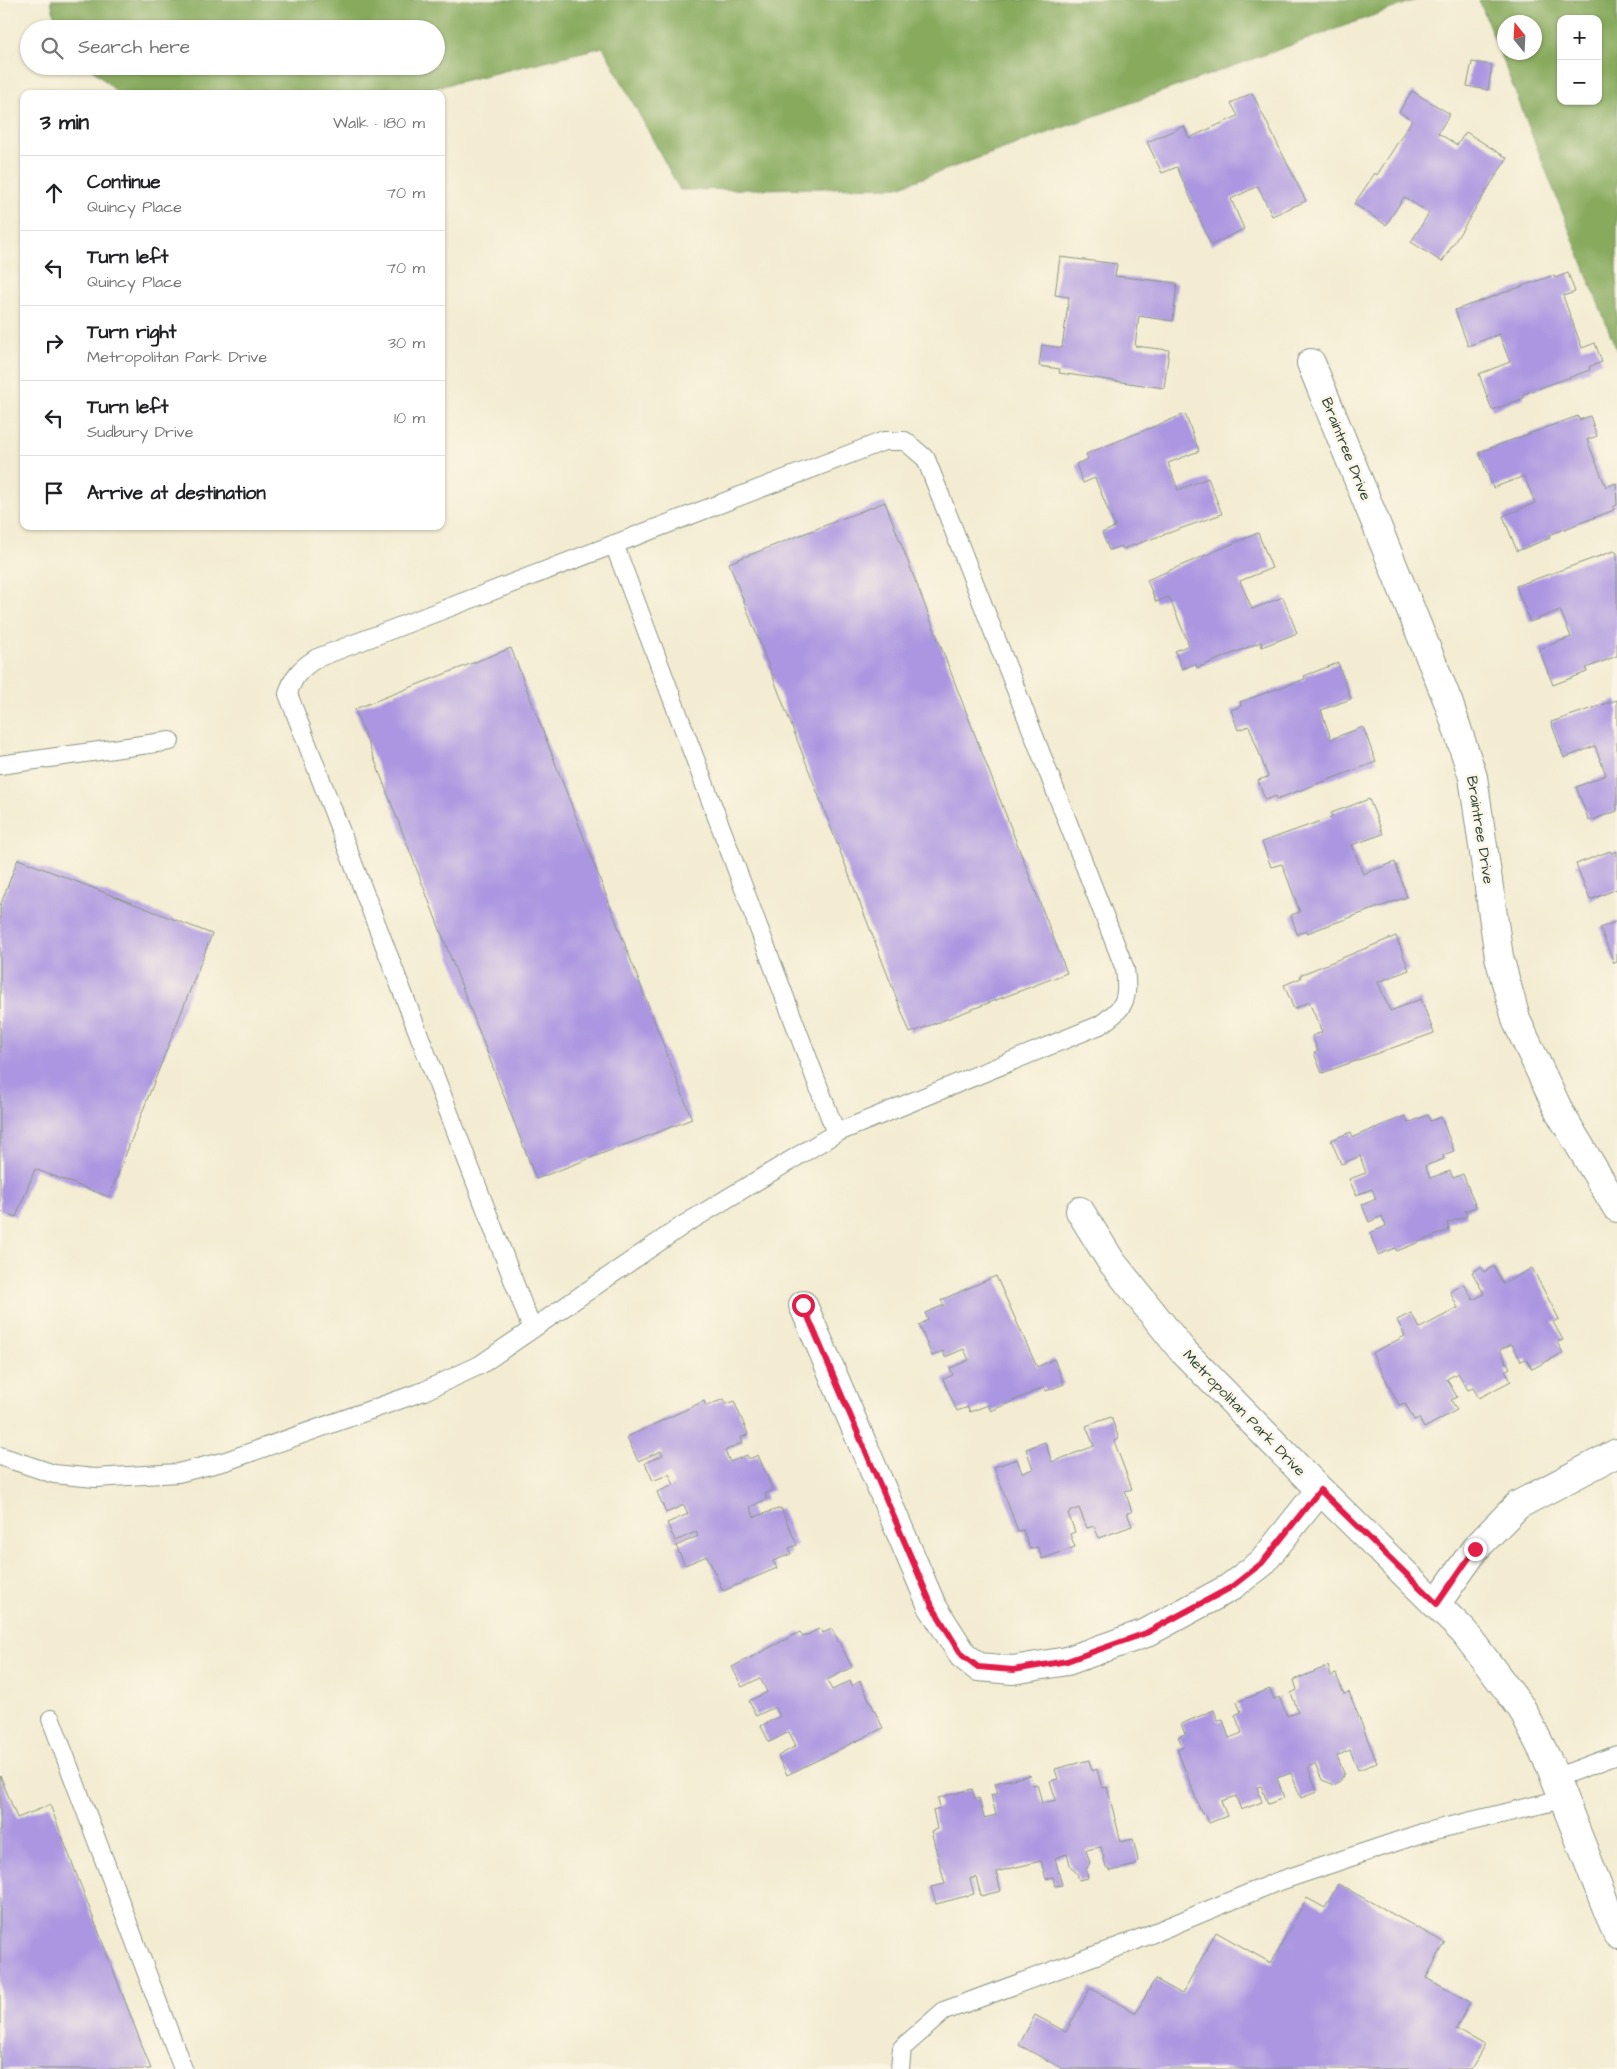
<!DOCTYPE html>
<meta charset="utf-8">
<style>
body{margin:0;font-family:"Architects Daughter",sans-serif;background:#f2f2f2;color:#202124}
.controls{position:absolute;right:15px;top:15px;display:grid;overflow:hidden;border-radius:10px;box-shadow:0 1px 4px #0004}
.controls button{width:45px;height:45px;display:grid;place-items:center;padding:0;border:0;border-bottom:1px solid #e0e0e0;background:#fff;color:#202124;font:25px sans-serif}
.compass{position:absolute;left:1497px;top:15px;width:45px;height:45px;border-radius:50%;background:#fff;box-shadow:0 1px 4px #0004;rotate:342deg}
.stop{position:absolute;width:15px;height:15px;margin:-11px;border:4px solid #e11d48;border-radius:50%;background:#fff}
.stop.end{background:#e11d48;border-color:#fff;box-shadow:0 1px 5px #0008}
.list{margin:0;padding:0;list-style:none}
h2{display:flex;justify-content:space-between;align-items:center;height:65px;margin:0;padding:0 20px;font-size:21px}
h2 small{font-size:16px;font-weight:400;color:#757577}
.list li{display:grid;grid-template-columns:32px 1fr auto;gap:15px;align-items:center;box-sizing:border-box;height:75px;padding:0 20px;border-top:1px solid #e0e0e0}
.list b{display:block;font-size:19px;white-space:nowrap}
.list p{margin:0;font-size:16px;white-space:nowrap;color:#757577}
.list em{font-size:16px;font-style:normal;color:#757577}
.icon{flex:none;width:28px;height:28px;fill:none;stroke:currentColor;stroke-width:2;stroke-linecap:round;stroke-linejoin:round}
.map{position:relative;flex:none;width:1617px;height:2069px;overflow:hidden}
.search{position:absolute;background:#fff;box-shadow:0 1px 4px #0004;left:20px;top:20px;width:425px;height:55px;display:flex;align-items:center;gap:12px;box-sizing:border-box;padding:0 18px;border-radius:28px;color:#757577;font-size:19px}
.panel{position:absolute;background:#fff;box-shadow:0 1px 4px #0004;left:20px;top:90px;width:425px;height:440px;border-radius:10px}
.map>svg:first-child{display:block}
.forest{fill:#87aa5d;stroke:#537448;fill-rule:evenodd}
.building{fill:#ab96e1}
.lines{fill:none;stroke-linecap:round;stroke-linejoin:round}
.lane-casing{stroke:#899483;stroke-width:20}
.street-casing{stroke:#899483;stroke-width:30}
.lane{stroke:#fff;stroke-width:18}
.street{stroke:#fff;stroke-width:28}
.route{stroke:#e11d48;stroke-width:6}
.labels{text-anchor:middle;dominant-baseline:central;stroke-width:5;stroke-linejoin:round;paint-order:stroke}
.street-label{font-size:15px;fill:#1f3d34;stroke:#fcf5e5}
</style>
<div class="map">
<svg width="1617" height="2069" viewBox="0 0 1617 2069">
<rect width="100%" height="100%" fill="#fcf5e5"/>
<filter id="ink" filterUnits="userSpaceOnUse"><feTurbulence type="fractalNoise" baseFrequency=".02" numOctaves="2"/><feDisplacementMap in="SourceGraphic" scale="10" xChannelSelector="R" yChannelSelector="G"/><feConvolveMatrix kernelMatrix="1 2 1 2 8 2 1 2 1" color-interpolation-filters="sRGB"/></filter>
<filter id="wash" filterUnits="userSpaceOnUse"><feTurbulence type="fractalNoise" baseFrequency=".0096" numOctaves="4" result="noise"/><feDisplacementMap in="SourceGraphic" scale="20" xChannelSelector="R" yChannelSelector="G"/><feGaussianBlur stdDeviation="1.12" result="paint"/><feColorMatrix in="noise" values="0 0 0 0 0 0 0 0 0 0 0 0 0 0 0 0 0 1.4 0 .05"/><feComposite in="paint" operator="in"/></filter>
<g filter="url(#wash)">
<rect width="100%" height="100%" fill="#f3ecd2"/>
<path class="forest" d="M51,0H1416L898,187L680,190L603,47L409,94H119L89,66H436V29H57Z
M1479,0H1617V351ZM1561,19H1598V101H1561ZM1504,22H1534V52H1504Z"/>
<g id="blocks">
<path class="building" d="M1472,62L1492,65L1488,90L1467,86Z
M1412,91L1450,114L1438,133L1457,145L1466,132L1507,158L1442,262L1411,242L1429,213L1404,197L1386,225L1354,204L1375,173L1377,175L1412,120L1399,112Z
M1252,93L1306,201L1272,216L1258,186L1231,199L1244,229L1211,245L1177,167L1162,173L1147,142L1184,126L1189,138L1238,116L1231,103Z
M1060,257L1117,264L1115,276L1177,283L1173,321L1139,316L1135,346L1169,350L1164,388L1059,373L1060,369L1039,366L1042,345L1062,348L1069,297L1055,295Z
M1568,273L1575,292L1563,296L1582,348L1595,343L1602,362L1589,367L1590,370L1523,394L1524,398L1492,410L1479,374L1510,362L1499,334L1468,346L1455,310L1554,275L1555,278Z
M1185,414L1199,451L1168,463L1178,490L1208,478L1222,514L1123,549L1121,546L1109,550L1102,533L1115,527L1095,478L1083,483L1076,464L1088,459L1086,454Z
M1578,416L1579,420L1590,416L1597,436L1587,440L1606,487L1616,483L1617,505L1613,507L1614,510L1549,535L1550,538L1517,551L1503,516L1535,503L1524,476L1493,488L1479,452Z
M885,502L1067,973L910,1033L729,563Z
M1258,533L1272,568L1240,581L1252,609L1283,597L1297,633L1262,647L1261,642L1197,668L1195,664L1182,669L1175,651L1189,645L1169,597L1156,602L1147,580Z
M1614,551L1617,553V656L1586,668L1587,672L1553,685L1539,649L1571,637L1560,610L1530,622L1516,586Z
M511,648L692,1119L536,1179L355,709Z
M1338,663L1351,699L1321,710L1331,739L1363,727L1376,762L1277,799L1276,796L1265,800L1258,780L1268,777L1249,726L1238,730L1231,710L1241,706L1240,702L1305,679L1304,676Z
M1617,700V811L1589,821L1576,787L1606,775L1595,746L1564,758L1551,722Z
M1369,799L1383,834L1352,845L1363,874L1395,862L1407,897L1307,933V931L1297,934L1291,915L1300,912L1282,864L1271,867L1262,842L1332,817L1331,813Z
M1610,851L1611,853L1617,851V889L1590,900L1576,864Z
M18,859L212,934L109,1197L35,1169L16,1217L0,1211V906Z
M1617,921V962L1614,963L1600,928Z
M1396,936L1409,970L1378,982L1390,1011L1421,999L1434,1033L1322,1073L1314,1053L1318,1051L1312,1036L1322,1032L1309,1002L1294,1009L1284,985L1301,978L1300,975Z
M1428,1115L1430,1121L1441,1117L1454,1151L1443,1155L1444,1159L1425,1166L1430,1178L1450,1171L1453,1178L1463,1174L1476,1207L1465,1211L1467,1216L1447,1223L1449,1230L1397,1251L1395,1248L1378,1255L1370,1233L1386,1226L1382,1216L1369,1222L1362,1205L1376,1199L1372,1189L1356,1195L1349,1179L1366,1173L1360,1156L1341,1164L1331,1140L1351,1132L1353,1137L1405,1116L1408,1123Z
M1494,1266L1503,1284L1532,1268L1559,1319L1553,1322L1563,1340L1557,1342L1563,1353L1532,1369L1526,1359L1521,1361L1512,1344L1500,1350L1510,1368L1505,1371L1511,1381L1479,1398L1473,1388L1468,1390L1458,1373L1447,1379L1457,1397L1451,1400L1457,1410L1424,1428L1419,1418L1414,1420L1405,1403L1399,1405L1372,1353L1405,1336L1397,1320L1411,1313L1420,1328L1458,1308L1450,1292L1464,1284L1473,1300L1484,1294L1472,1272L1481,1267L1484,1272Z
M996,1276L1037,1367L1054,1359L1064,1384L1046,1391L1044,1387L991,1411L988,1405L970,1412L968,1407L957,1411L943,1379L953,1375L950,1368L969,1360L964,1349L945,1357L943,1351L932,1356L919,1325L928,1320L925,1313L944,1305L941,1300Z
M724,1399L726,1404L734,1401L748,1434L741,1438L743,1442L725,1451L730,1462L747,1455L749,1459L758,1455L773,1490L765,1494L767,1499L750,1507L754,1517L781,1508L797,1545L789,1548L791,1554L773,1561L777,1568L723,1591L707,1556L685,1565L676,1546L698,1536L696,1532L675,1541L667,1523L688,1514L684,1505L666,1513L657,1492L674,1485L669,1474L653,1481L645,1463L663,1455L661,1451L638,1461L627,1437L704,1401L706,1406Z
M1111,1417L1119,1439L1114,1441L1132,1489L1125,1491L1132,1512L1127,1513L1132,1526L1099,1538L1094,1526L1087,1528L1079,1508L1068,1513L1075,1532L1070,1534L1075,1547L1042,1559L1038,1547L1030,1549L1023,1530L1018,1531L994,1467L1017,1459L1022,1473L1033,1469L1026,1449L1045,1442L1052,1462L1094,1446L1086,1426Z
M821,1628L823,1633L832,1629L852,1667L827,1680L832,1690L850,1681L852,1686L860,1681L883,1728L787,1775L778,1756L796,1746L789,1732L769,1742L761,1726L780,1716L775,1707L756,1716L749,1701L767,1692L760,1678L742,1687L732,1667L800,1632L803,1637Z
M1328,1666L1331,1676L1336,1674L1344,1694L1349,1692L1377,1763L1358,1770L1350,1750L1337,1756L1344,1773L1340,1782L1335,1785L1322,1780L1315,1764L1308,1767L1317,1792L1301,1798L1291,1773L1277,1778L1284,1798L1268,1804L1261,1786L1257,1787L1262,1802L1241,1810L1236,1796L1221,1801L1227,1816L1209,1823L1205,1813L1202,1814L1177,1749L1183,1747L1178,1737L1185,1734L1181,1724L1214,1710L1218,1721L1223,1720L1229,1738L1242,1733L1235,1715L1241,1712L1237,1702L1270,1689L1274,1699L1279,1697L1287,1716L1298,1711L1291,1693L1297,1690L1294,1680Z
M1089,1760L1092,1771L1097,1769L1102,1788L1107,1787L1121,1842L1133,1839L1138,1860L1136,1865L1111,1871L1106,1867L1101,1847L1086,1850L1090,1863L1086,1870L1088,1878L1079,1880L1077,1873L1071,1868L1067,1854L1055,1858L1062,1885L1055,1886L1053,1877L1046,1879L1041,1861L996,1872L1001,1891L981,1896L976,1877L970,1879L974,1894L936,1904L931,1887L945,1884L931,1831L937,1829L933,1810L940,1808L938,1798L972,1789L975,1799L979,1798L984,1818L996,1815L991,1795L998,1793L995,1783L1030,1775L1033,1785L1037,1784L1042,1803L1056,1800L1050,1781L1058,1779L1055,1769Z
M0,1775L17,1818L50,1805L151,2069H0Z
M1338,1884L1445,1943L1426,1978L1470,2002L1456,2029L1485,2045L1471,2069H1063L1019,2045L1035,2015L1066,2032L1090,1988L1136,2013L1155,1979L1182,1994L1216,1932L1271,1963L1307,1898L1325,1908Z"/>
</g>
</g>
<g filter="url(#ink)">
<use href="#blocks" fill-opacity="0" stroke="#899483" stroke-width="1"/>
<g class="lines">
<defs>
<path id="lane" d="M614,544L836,1133
M0,765L170,741
M0,1456L54,1474L95,1478L178,1473L226,1461L424,1391L480,1365L685,1224L836,1133L1100,1025C1125,1007 1129,1001 1125,969L926,459L905,441H884L317,658C301,668 293,676 288,694L532,1329
M51,1719L183,2069
M1555,1778L1617,1755
M900,2069L902,2048L944,2011L1134,1941L1274,1883L1422,1833L1563,1799"/>
<path id="street" d="M1311,363L1449,704L1473,777L1499,957L1517,1022L1560,1113L1617,1208
M1080,1211L1111,1261L1182,1350L1320,1490L1464,1632L1522,1709L1550,1765L1617,1934
M803,1305L932,1606L963,1655L978,1667L1013,1670L1067,1661L1146,1633L1229,1588L1262,1563L1320,1490
M1437,1603L1475,1549L1518,1505L1617,1453"/>
</defs>
<use href="#lane" class="lane-casing"/>
<use href="#street" class="street-casing"/>
<use href="#lane" class="lane"/>
<use href="#street" class="street"/>
</g>
</g>
<g class="lines" filter="url(#ink)">
<path class="route" d="M803,1305L932,1606L962,1655L978,1667L1013,1670L1067,1661L1146,1633L1230,1588L1262,1563L1320,1490L1437,1604L1475,1549"/>
</g>
<g class="labels">
<g class="street-label">
<text transform="translate(1346 449) rotate(68)">Braintree Drive</text>
<text transform="translate(1480 830) rotate(81)">Braintree Drive</text>
<text transform="translate(1244 1413) rotate(46)">Metropolitan Park Drive</text>
</g>
</g>
</svg>
<div class="controls">
<button>+</button>
<button>−</button>
</div>
<svg class="compass" viewBox="-18 -18 36 36"><path d="M0-13l5 13h-10z" fill="#e53935"/><path d="M0 13l5-13h-10z" fill="#757577"/></svg>
<div class="stop" style="left:803px;top:1305px"></div>
<div class="stop end" style="left:1475px;top:1549px"></div>
<div class="search"><svg class="icon" aria-label="search" viewBox="0 0 24 24"><circle cx="10" cy="10" r="6"/><path d="M15 15l6 6"/></svg>Search here</div>
<section class="panel">
<h2>3 min<small>Walk · 180 m</small></h2>
<ul class="list">
<li><svg class="icon" aria-label="ahead" viewBox="0 0 24 24"><path d="M12 20V5M6 11l6-6 6 6"/></svg><div><b>Continue</b><p>Quincy Place</p></div><em>70 m</em></li>
<li><svg class="icon" aria-label="left" viewBox="0 0 24 24"><path d="M17 20v-9H6M10 6l-5 5 5 5"/></svg><div><b>Turn left</b><p>Quincy Place</p></div><em>70 m</em></li>
<li><svg class="icon" aria-label="right" viewBox="0 0 24 24"><path d="M7 20v-9h11M14 6l5 5-5 5"/></svg><div><b>Turn right</b><p>Metropolitan Park Drive</p></div><em>30 m</em></li>
<li><svg class="icon" aria-label="left" viewBox="0 0 24 24"><path d="M17 20v-9H6M10 6l-5 5 5 5"/></svg><div><b>Turn left</b><p>Sudbury Drive</p></div><em>10 m</em></li>
<li><svg class="icon" aria-label="arrive" viewBox="0 0 24 24"><path d="M6 21V4h12l-3 4 3 4H6"/></svg><div><b>Arrive at destination</b></div></li>
</ul>
</section>
</div>
